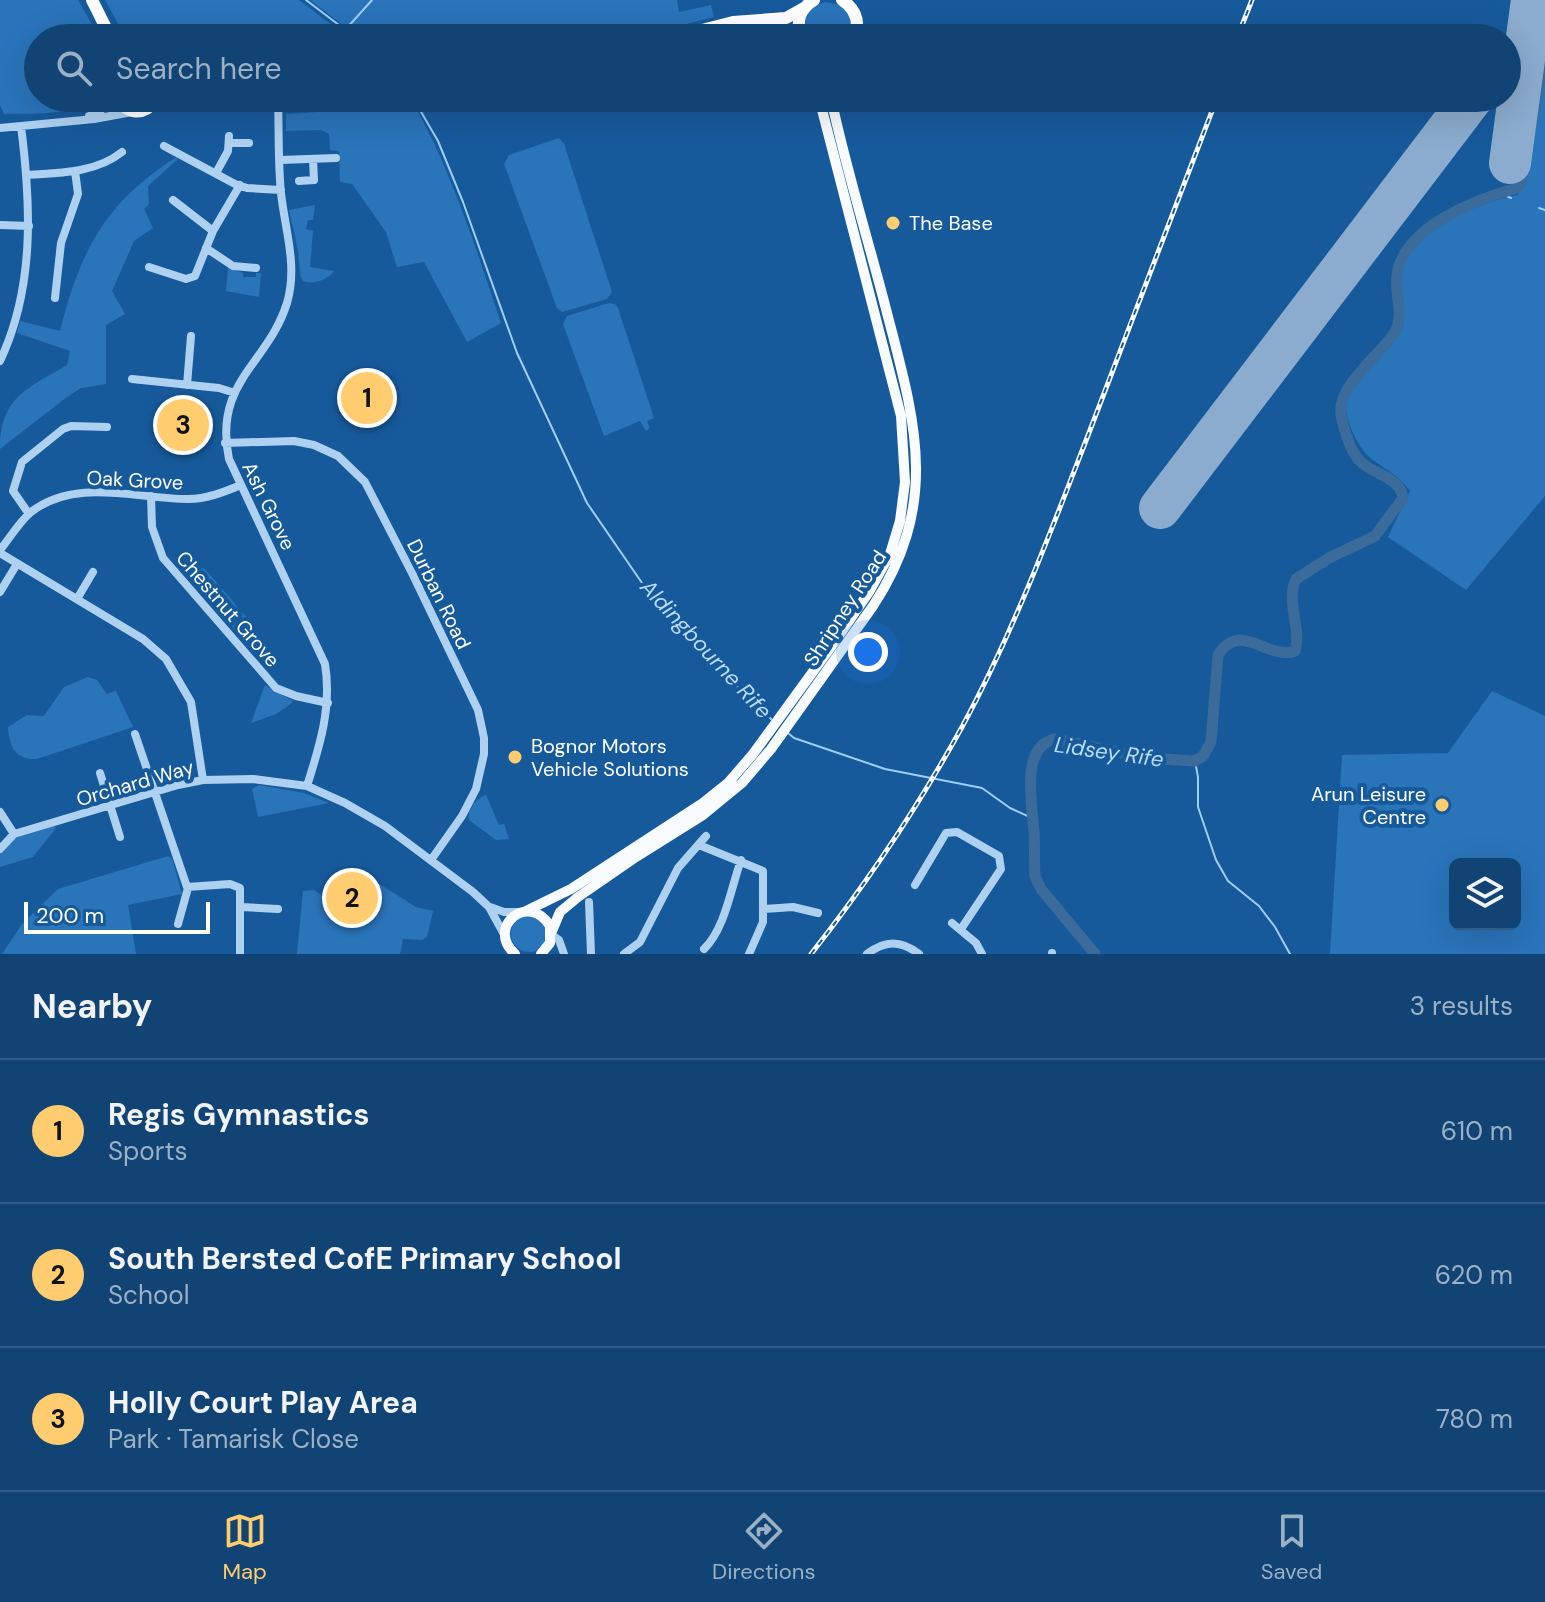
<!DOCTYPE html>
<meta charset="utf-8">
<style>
body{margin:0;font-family:"DM Sans",sans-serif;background:#1a4b7a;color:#f1f3f6}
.controls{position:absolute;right:24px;bottom:24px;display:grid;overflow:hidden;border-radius:12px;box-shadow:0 8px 32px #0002}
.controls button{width:72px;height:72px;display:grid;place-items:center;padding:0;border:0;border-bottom:2px solid #305c87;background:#114475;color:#f1f3f6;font:40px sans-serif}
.scale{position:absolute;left:24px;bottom:20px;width:186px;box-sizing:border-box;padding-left:8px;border:4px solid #fff;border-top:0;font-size:22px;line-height:28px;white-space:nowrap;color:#fff;-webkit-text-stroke:6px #175a9c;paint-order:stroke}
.you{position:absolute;left:868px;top:652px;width:28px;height:28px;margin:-20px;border:6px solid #fff;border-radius:50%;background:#1a73e8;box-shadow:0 0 0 12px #1a73e833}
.badge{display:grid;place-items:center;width:52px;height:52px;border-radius:50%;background:#ffcc6f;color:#111;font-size:26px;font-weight:700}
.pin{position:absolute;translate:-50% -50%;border:4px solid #fff;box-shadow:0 2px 8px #0006}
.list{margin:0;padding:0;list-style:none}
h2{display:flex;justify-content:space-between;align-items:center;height:104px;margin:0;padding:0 32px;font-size:34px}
h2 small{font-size:26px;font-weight:400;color:#9cb0c5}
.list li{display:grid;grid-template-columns:52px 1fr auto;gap:24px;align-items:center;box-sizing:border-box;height:144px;padding:0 32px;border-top:2px solid #305c87}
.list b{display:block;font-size:30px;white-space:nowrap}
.list p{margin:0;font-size:26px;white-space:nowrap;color:#9cb0c5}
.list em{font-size:26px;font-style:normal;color:#9cb0c5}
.icon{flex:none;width:44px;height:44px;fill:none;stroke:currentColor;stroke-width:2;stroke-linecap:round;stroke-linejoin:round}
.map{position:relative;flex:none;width:1545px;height:954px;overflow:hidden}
.search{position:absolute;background:#114475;box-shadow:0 8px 32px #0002;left:24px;right:24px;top:24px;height:88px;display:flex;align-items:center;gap:20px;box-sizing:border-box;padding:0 28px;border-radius:44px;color:#9cb0c5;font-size:30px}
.sheet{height:536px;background:#114475}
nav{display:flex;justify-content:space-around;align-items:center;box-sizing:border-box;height:112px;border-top:2px solid #305c87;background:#114475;font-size:22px;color:#9cb0c5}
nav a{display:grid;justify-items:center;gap:4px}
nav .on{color:#ffcc6f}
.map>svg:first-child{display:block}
.green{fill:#2a74ba;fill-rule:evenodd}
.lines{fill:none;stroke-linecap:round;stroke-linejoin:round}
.stream{stroke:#a0cdf5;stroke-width:2}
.river{stroke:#3b6b9a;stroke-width:11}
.runway{stroke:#8bacce;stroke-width:42}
.minor{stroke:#aed1f2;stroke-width:8}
.major{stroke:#f9fcff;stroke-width:10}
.highway{stroke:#fff;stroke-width:12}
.rail-casing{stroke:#fff;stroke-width:5}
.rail{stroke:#175a9c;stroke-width:2;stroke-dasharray:6;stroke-linecap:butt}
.poi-dot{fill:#ffcc6f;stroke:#175a9c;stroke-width:3}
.labels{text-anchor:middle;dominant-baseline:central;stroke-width:8;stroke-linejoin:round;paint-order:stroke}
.poi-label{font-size:20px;fill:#fff;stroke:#175a9c;text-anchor:start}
.street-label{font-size:20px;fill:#fff;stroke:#175a9c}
.water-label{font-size:22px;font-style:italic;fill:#badbf9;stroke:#175a9c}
</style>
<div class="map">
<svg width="1545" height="954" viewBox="0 0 1545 954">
<rect width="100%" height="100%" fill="#175a9c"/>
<path class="green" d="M0,0H78L100,38H38V98H94C71,117 32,113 4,114L0,105Z
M105,0H299L349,38H126Z
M310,0H677L679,12L711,5L714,17L632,38H360Z
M825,2L841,5L852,17L851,38H806C803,20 806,8 825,2Z
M1545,78V496L1466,590L1388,537L1410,491C1398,475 1389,472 1373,460C1359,450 1347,425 1346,407C1345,384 1386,353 1398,333C1406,319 1399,301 1401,285C1402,278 1403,268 1406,261C1420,226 1482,202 1517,195L1525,184Z
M415,106C453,175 476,249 501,323L467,342L424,262L397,267L386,232L352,184L340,182L339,151L330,150L329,134L321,130L286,131V114Z
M559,138L564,144L612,292L607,299L562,312L557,308L504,164L509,155Z
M175,158L178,159L148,186L149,204L144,209L153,228L134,241L112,291L125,314L106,325V384L81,388L67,397L0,449C0,396 29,388 67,365L70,351L17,333L20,321L60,331C80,251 105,203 175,158Z
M315,205L313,220H308L306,229L313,231L310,267L334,271C328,280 313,285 303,281L300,275L298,250L289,210Z
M228,268L243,273V277H256V273H261L259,297L226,291Z
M609,303L615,304L618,308L654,418L647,421L650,428L646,431L640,421L604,436L563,324L567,316Z
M181,565L205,569L248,619L247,647L245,641L183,570L177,569Z
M88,677L97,680L107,694L116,691L133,727L37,759C15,760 9,746 8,727L27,715L44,716L64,687Z
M265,685L293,701L292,703L276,714L251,723Z
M1492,691L1545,716V954H1330L1342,755L1448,753ZM1515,864V924H1455V864Z
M259,785L304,793L329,803L258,817L252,789Z
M486,795L499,825L504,824L509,839L496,840L469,820C466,810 477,798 486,795Z
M54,825L56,828L33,857L0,867V854L15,838Z
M168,856L172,858L182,894L128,905L136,954H2L22,924L58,889Z
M373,880L416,907L433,911L427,937L422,940L403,939L400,954H297L303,891L314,890L350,913Z
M511 934a18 18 0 1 1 36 0a18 18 0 1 1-36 0Z"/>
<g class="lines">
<path class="stream" d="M306,0L356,38
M346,29L372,0
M413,98L438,141L463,202L517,353L587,503L651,596L694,645L771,719
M1500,193L1511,198
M1539,208L1545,210
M788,733L794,738L885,769L982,788L1010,808L1032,818
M1195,761L1198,777V807L1216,860L1228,881L1259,906L1275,927L1290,954"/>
<path class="river" d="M1095,954L1041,889L1035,876C1034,861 1035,846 1034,831C1032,805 1020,746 1055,739L1146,758L1195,761L1203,756L1211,742L1218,655C1241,619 1267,661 1295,651C1302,628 1285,602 1296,579L1329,558L1375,536L1403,498C1400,476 1372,475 1359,460C1349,449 1344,429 1341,415C1336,385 1383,354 1396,330C1404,313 1394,292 1397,275C1403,228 1474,200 1514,189L1521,183L1545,47"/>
<path class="runway" d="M1510,163L1532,0
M1160,508L1472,98"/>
<path class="minor" d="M278,101C279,131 278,163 281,193C285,230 298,266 287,303C268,364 213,382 229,459L325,664C332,707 320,745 307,786
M89,116L99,112L114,98
M0,128L94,119L132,112
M229,143H249
M164,146L235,184L247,188L281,190
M280,160L336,158
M216,173L228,151L229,136
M26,175C59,173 96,173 122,152
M299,181L314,180L313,159
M173,200L213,231
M0,225L29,226
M206,248L233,266L256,268
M149,267L186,279L195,276L213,231L240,185
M55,298L61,243L78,194L75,171
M0,361C35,287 31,205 21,126
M132,379L219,388L235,393
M187,385L191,336
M225,443L294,441L314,445L338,456L365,482L412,573L478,710L484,738V754L476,789L462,816L431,860
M151,496L152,527L163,558L276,688L296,696L328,703
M29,514L13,491L22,462L63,429L71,426L107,427
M0,550C10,538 19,522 31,512C76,477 136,499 188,499C207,499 224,492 241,485
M0,553L143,639L166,659L191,702L203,780
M0,592L17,564
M77,599L93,572
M135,734L187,887L230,884L240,888V954
M100,773L120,837
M0,812L14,834
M699,845L763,871V922L749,954
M0,849L14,834L178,785L203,780L253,779L307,786L345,803L385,826L473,892L489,907L505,936
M915,885L946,833L957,832L999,856L1001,869L961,929
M589,902L591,954
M241,907L278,909
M490,907L504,912H519
M764,909L793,907L818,913
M952,923L976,943L982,954
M178,924L188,888
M552,935L559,940L564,954
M704,949C725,929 731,888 741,860
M1052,953V954
M624,954L640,942L678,868L706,836
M867,954C885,940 901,940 919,954"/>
<path class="major" d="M526,911L571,889L703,803L728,783L753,754L836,640L869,592L890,554L900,521L905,482L901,416L819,98
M552,931L560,912L578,897L636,857L703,815L742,783L771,749L873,606C941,502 915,421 886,309C868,239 846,169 831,98
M515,954C485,927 529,891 550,926V943L541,954"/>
<path class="highway" d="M92,0L111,38
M842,0C856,9 860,22 855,38
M671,38L733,22L786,18L804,8
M801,38C796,22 799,9 814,0
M118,98C127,115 144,116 155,101
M152,105L194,99L228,102L406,98"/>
<defs>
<path id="rail" d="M1237,38L1252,0
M811,954C867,883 918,807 962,727C1012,635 1049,536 1087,438C1130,324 1174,211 1217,98"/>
</defs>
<use href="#rail" class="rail-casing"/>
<use href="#rail" class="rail"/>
</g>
<g class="poi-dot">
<circle cx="893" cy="223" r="8"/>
<circle cx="515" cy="757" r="8"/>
<circle cx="1442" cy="805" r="8"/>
</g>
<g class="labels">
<g class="poi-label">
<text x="909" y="223">The Base</text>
<text x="531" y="746">Bognor Motors<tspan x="531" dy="23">Vehicle Solutions</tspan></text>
<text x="1426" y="794" text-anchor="end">Arun Leisure<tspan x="1426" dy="23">Centre</tspan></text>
</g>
<g class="street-label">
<text transform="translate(135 480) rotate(3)">Oak Grove</text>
<text transform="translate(269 506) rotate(64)">Ash Grove</text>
<text transform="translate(439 594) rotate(64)">Durban Road</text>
<text transform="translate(845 608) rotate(-57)">Shripney Road</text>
<text transform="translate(228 609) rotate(49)">Chestnut Grove</text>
<text transform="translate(135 783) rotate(-16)">Orchard Way</text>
</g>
<g class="water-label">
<text transform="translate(706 649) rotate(47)">Aldingbourne Rife</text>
<text transform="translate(1109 752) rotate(8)">Lidsey Rife</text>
</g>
</g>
</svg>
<div class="controls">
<button><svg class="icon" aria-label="layers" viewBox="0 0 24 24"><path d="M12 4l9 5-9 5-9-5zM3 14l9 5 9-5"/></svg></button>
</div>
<div class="scale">200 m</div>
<div class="you"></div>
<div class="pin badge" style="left:367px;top:398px">1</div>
<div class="pin badge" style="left:352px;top:898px">2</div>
<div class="pin badge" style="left:183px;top:425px">3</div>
<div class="search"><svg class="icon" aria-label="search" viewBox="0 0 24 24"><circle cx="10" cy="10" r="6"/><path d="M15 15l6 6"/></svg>Search here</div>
</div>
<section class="sheet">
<h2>Nearby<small>3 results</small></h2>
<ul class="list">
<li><span class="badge">1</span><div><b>Regis Gymnastics</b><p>Sports</p></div><em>610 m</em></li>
<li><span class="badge">2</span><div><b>South Bersted CofE Primary School</b><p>School</p></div><em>620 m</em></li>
<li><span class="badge">3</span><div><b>Holly Court Play Area</b><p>Park · Tamarisk Close</p></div><em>780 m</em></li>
</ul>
</section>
<nav>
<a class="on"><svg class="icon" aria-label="map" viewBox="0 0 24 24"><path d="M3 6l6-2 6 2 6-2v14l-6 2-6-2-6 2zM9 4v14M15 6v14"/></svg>Map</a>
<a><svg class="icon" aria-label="directions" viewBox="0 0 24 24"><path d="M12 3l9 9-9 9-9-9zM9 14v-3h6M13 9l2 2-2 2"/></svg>Directions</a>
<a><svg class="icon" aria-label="saved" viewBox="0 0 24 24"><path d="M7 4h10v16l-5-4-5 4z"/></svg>Saved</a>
</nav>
